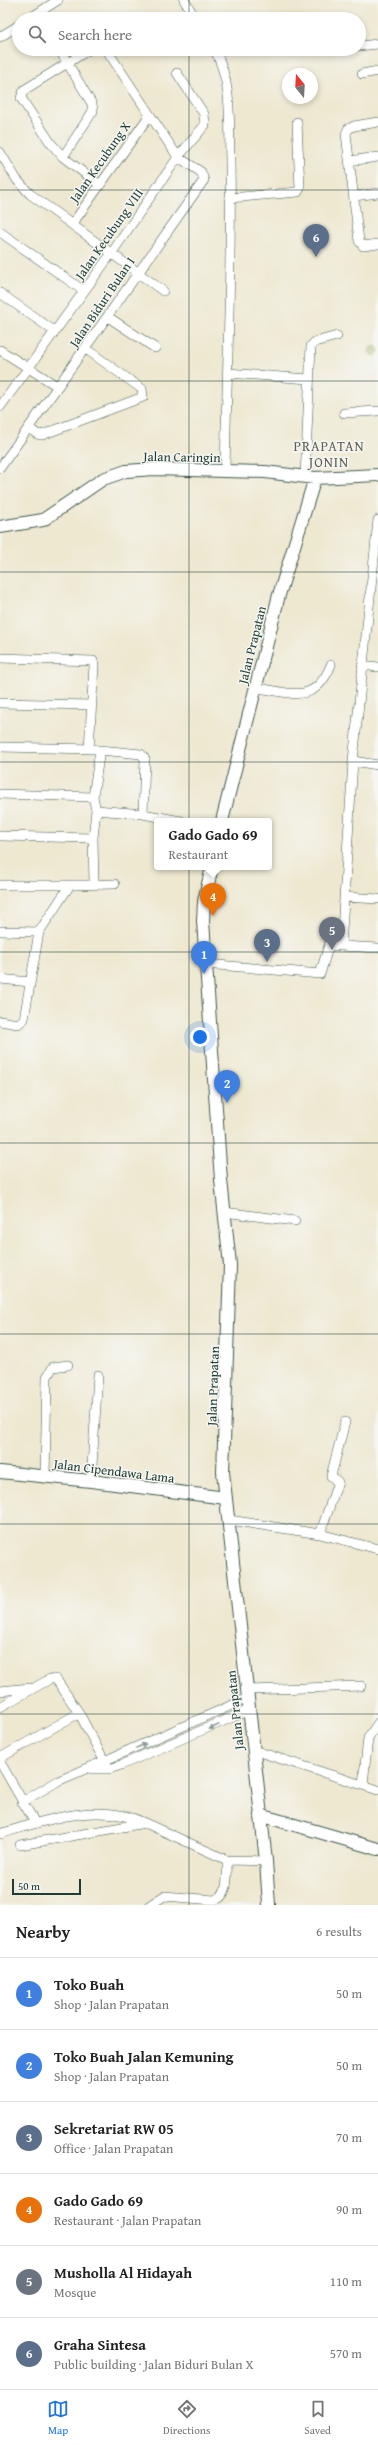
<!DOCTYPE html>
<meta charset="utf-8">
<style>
body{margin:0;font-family:"Gentium Book Plus",serif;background:#f6f6f6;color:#222}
.compass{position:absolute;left:282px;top:68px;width:36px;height:36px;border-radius:50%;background:#fff;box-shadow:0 2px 6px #0003;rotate:342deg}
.scale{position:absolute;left:12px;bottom:10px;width:69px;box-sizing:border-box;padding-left:4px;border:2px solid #1f3d34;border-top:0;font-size:11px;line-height:14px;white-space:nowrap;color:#1f3d34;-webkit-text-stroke:3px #f6f6f2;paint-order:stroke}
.you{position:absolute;left:200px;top:1037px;width:14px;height:14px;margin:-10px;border:3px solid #fff;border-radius:50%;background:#1a73e8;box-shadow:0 0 0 6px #1a73e833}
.badge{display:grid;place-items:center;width:26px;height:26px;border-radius:50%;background:#1a73e8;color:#fff;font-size:13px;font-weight:700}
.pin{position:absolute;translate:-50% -33px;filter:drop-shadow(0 1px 2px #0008)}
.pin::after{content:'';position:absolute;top:21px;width:14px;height:12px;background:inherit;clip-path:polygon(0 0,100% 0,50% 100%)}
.popup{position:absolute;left:154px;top:818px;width:118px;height:52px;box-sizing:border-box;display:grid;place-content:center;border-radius:4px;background:#fff;filter:drop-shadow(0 1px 3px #0005);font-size:13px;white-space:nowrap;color:#767676}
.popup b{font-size:15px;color:#222}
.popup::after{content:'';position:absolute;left:50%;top:100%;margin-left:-8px;border:8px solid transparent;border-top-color:#fff}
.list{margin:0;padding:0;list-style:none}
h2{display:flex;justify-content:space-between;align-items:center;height:52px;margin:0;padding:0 16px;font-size:17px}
h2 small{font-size:13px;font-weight:400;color:#767676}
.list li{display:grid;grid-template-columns:26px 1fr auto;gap:12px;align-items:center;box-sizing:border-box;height:72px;padding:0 16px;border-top:1px solid #e0e0e0}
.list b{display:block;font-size:15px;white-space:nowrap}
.list p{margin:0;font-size:13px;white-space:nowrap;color:#767676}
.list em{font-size:13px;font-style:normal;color:#767676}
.icon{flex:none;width:22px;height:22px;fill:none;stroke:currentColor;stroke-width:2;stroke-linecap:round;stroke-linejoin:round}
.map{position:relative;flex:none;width:378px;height:1905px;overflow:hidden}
.search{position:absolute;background:#fff;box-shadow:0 2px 6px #0003;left:12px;right:12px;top:12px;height:44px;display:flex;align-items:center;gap:10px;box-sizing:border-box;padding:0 14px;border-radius:22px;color:#767676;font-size:15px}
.sheet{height:484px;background:#fff}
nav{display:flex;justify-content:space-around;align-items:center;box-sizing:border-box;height:56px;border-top:1px solid #e0e0e0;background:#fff;font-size:11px;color:#767676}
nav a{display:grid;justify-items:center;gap:2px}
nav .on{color:#1a73e8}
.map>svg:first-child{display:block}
.green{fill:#adc46a;stroke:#66804f}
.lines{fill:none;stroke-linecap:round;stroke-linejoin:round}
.street-casing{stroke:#3e574b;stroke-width:10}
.secondary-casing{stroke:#3e574b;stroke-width:14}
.street{stroke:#fff;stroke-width:9}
.secondary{stroke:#fff;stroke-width:12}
.oneway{fill:#8f9e9a}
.grid{fill:none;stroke:#1f3d34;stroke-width:1;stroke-opacity:0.55}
.labels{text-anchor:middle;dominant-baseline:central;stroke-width:3;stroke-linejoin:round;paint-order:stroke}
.street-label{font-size:13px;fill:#1f3d34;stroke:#f6f6f2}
.neighbourhood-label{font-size:14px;letter-spacing:1px;fill:#5e5e54;stroke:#f6f6f2}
</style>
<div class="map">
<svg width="378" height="1905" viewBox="0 0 378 1905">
<rect width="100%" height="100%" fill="#f6f6f2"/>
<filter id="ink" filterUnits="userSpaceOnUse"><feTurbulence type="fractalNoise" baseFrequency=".025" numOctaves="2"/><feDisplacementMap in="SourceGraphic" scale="8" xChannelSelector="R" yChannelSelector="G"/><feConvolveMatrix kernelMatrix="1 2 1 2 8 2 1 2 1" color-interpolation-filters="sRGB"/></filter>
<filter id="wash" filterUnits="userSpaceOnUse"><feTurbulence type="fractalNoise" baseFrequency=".012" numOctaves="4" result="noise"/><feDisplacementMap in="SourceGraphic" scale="16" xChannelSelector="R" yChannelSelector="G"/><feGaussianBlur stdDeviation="0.9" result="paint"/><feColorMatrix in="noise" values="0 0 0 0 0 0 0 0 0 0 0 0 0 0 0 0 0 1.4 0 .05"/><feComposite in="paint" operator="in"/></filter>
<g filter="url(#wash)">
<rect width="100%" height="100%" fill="#eee8d0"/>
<path class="green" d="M369.5 351a4.5 4.5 0 1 1 9 0a4.5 4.5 0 1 1-9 0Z"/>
</g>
<g filter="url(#ink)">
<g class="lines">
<defs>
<path id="street" d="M184,0L196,19
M29,19L58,0
M0,37L19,25
M359,46L378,44
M59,49L92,104L93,111L63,157
M90,49L24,90L21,98L50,142L63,157L100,185
M214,49C233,81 229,125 230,162C232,265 227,369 225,472
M362,74L378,71
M378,122L354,126L348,129L346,134L359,241L363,246L378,244
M0,152L17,180L30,194L163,291
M349,161L378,157
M354,196L378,193
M230,198L298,192L300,188L297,122
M73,223L149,116
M0,232L84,291
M0,293L54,331
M108,317L155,348
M0,350L57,386
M227,373L309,379
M0,407L111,254L178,157L205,125L204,114L177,73
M344,413L378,411
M29,428L37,434L42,435L143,397L142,389L86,349
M0,468L204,180L201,172L178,157L106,49
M305,477L311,346L315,342L337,336
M0,658L93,661L94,665L89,749
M362,665L378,667
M256,688C292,692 314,706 331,665
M0,703L92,705
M0,747L95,749
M353,761L378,765
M0,794L93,797L96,810L143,814L181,821
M93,797L100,750L141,754L145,759L143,814
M0,836L93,838L96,810
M93,838L94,884
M0,885H70
M345,897L378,899
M0,931L39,932
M341,946L378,948
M206,964L320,974L329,945L341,946L353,761L378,520
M0,979L30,982
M0,1021L18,1024L24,1019L39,932L70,885L115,884
M224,1212L295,1221
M45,1477L47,1377L53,1367L68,1365
M91,1481L98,1375
M229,1520L320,1534L378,1549
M320,1534L338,1482L331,1476L345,1422
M247,1690L361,1686
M0,1691L30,1688
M0,1707L50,1679H56L79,1713L107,1766
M253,1750L378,1790
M0,1758L79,1713
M0,1762L35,1823
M92,1769H109L121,1765L249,1710
M363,1784L368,1738L378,1723
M22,1802L58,1781L248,1698
M0,1834C46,1820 99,1801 145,1823
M20,1845L145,1823L227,1860L266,1861
M150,1905L164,1896L214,1900C230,1897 227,1873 227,1860"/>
<path id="secondary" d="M0,527L43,520L103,479L126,471L154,469L265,472L315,478L378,475
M222,821L279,595L315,478
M212,867L204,901L203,921L221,1180L230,1265L223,1472L266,1861L269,1905
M0,1472L91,1481L226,1498
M260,1815L378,1849"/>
</defs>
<use href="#street" class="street-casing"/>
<use href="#secondary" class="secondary-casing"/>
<use href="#street" class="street"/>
<use href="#secondary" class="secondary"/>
</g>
<defs><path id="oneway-solid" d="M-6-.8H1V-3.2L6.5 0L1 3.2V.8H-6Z"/></defs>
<g class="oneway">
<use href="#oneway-solid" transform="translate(214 1727) rotate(155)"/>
<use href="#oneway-solid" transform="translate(141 1746) rotate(-23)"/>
</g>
</g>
<path class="grid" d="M189,0V19M189,49V1905M0,190H378M0,381H378M0,572H378M0,762H378M0,952H378M0,1143H378M0,1334H378M0,1524H378M0,1714H378"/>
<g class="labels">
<g class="street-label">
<text transform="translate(100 162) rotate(-55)">Jalan Kecubung X</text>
<text transform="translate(109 234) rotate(-55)">Jalan Kecubung VIII</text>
<text transform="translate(102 302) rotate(-56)">Jalan Biduri Bulan I</text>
<text transform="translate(182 457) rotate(1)">Jalan Caringin</text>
<text transform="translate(252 645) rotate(-76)">Jalan Prapatan</text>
<text transform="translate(213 1386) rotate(-88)">Jalan Prapatan</text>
<text transform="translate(114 1471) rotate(7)">Jalan Cipendawa Lama</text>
<text transform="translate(235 1710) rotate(-96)">Jalan Prapatan</text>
</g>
<g class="neighbourhood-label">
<text x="329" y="446">PRAPATAN<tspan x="329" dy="16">JONIN</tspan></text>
</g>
</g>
</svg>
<svg class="compass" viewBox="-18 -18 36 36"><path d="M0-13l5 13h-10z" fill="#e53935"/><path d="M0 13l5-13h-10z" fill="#767676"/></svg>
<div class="scale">50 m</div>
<div class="you"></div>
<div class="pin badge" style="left:204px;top:974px;background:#3f7fe0">1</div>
<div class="pin badge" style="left:227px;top:1103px;background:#3f7fe0">2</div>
<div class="pin badge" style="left:267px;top:962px;background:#5c6f8a">3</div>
<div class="pin badge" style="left:213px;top:916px;background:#e8710a">4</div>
<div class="popup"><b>Gado Gado 69</b>Restaurant</div>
<div class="pin badge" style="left:332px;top:950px;background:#6b7280">5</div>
<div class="pin badge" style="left:316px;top:257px;background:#5c6f8a">6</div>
<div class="search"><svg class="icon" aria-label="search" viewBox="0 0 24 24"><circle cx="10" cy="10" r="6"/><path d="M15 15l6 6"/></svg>Search here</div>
</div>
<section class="sheet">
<h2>Nearby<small>6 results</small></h2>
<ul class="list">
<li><span class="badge" style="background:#3f7fe0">1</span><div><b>Toko Buah</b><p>Shop · Jalan Prapatan</p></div><em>50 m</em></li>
<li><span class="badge" style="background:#3f7fe0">2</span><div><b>Toko Buah Jalan Kemuning</b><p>Shop · Jalan Prapatan</p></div><em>50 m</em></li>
<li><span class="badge" style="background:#5c6f8a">3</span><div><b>Sekretariat RW 05</b><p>Office · Jalan Prapatan</p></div><em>70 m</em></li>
<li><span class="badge" style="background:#e8710a">4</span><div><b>Gado Gado 69</b><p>Restaurant · Jalan Prapatan</p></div><em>90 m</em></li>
<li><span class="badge" style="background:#6b7280">5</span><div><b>Musholla Al Hidayah</b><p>Mosque</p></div><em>110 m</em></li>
<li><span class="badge" style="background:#5c6f8a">6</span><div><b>Graha Sintesa</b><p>Public building · Jalan Biduri Bulan X</p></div><em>570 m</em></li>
</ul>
</section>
<nav>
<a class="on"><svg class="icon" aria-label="map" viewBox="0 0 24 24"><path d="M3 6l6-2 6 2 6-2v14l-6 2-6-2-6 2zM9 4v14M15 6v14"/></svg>Map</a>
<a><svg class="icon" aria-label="directions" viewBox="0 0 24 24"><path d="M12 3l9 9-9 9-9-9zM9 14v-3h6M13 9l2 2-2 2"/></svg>Directions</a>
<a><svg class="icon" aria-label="saved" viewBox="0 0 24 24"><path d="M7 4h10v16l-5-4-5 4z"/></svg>Saved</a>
</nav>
